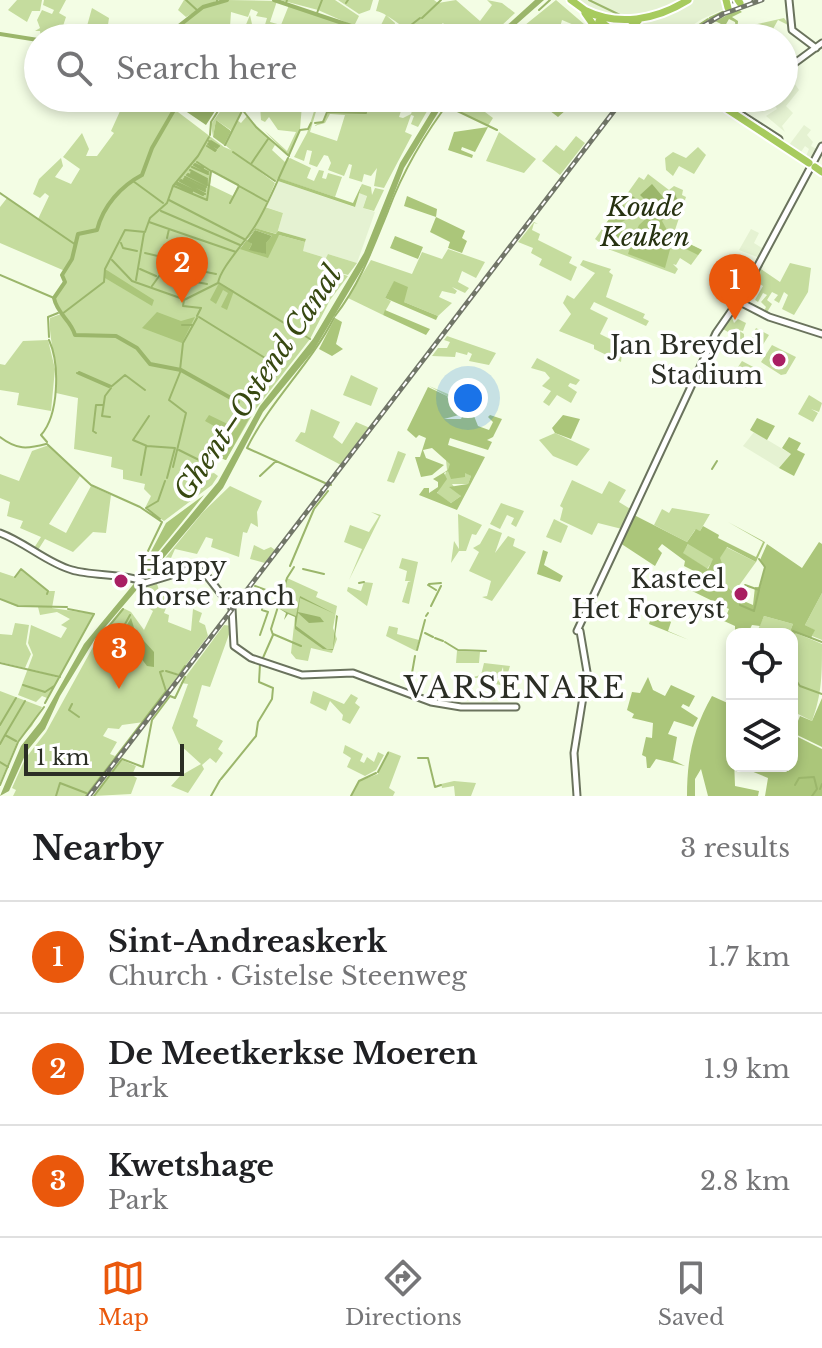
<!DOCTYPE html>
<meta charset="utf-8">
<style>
body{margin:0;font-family:"Libre Baskerville",serif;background:#f2f2f2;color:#202124}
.controls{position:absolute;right:24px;bottom:24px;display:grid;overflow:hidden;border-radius:16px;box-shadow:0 4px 12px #0003}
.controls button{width:72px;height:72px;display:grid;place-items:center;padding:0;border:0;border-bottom:2px solid #e0e0e0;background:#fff;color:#202124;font:40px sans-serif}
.scale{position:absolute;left:24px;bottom:20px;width:160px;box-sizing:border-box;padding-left:8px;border:4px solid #2b2e25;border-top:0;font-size:22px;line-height:28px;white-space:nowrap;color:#2b2e25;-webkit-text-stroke:6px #fff;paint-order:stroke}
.you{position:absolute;left:468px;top:398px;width:28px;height:28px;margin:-20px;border:6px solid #fff;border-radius:50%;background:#1a73e8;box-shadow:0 0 0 12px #1a73e833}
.badge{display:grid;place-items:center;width:52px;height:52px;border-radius:50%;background:#ea580c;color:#fff;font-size:26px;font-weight:700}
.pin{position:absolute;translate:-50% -66px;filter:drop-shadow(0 2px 4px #0008)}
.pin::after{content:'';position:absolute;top:42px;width:28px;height:24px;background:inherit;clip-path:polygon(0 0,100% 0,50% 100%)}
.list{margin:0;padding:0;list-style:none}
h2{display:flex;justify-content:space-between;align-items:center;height:104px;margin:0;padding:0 32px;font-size:34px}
h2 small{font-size:26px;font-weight:400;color:#757577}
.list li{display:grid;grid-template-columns:52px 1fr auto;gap:24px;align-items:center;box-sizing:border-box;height:112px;padding:0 32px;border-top:2px solid #e0e0e0}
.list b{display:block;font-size:30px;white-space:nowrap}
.list p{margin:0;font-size:26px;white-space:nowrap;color:#757577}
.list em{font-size:26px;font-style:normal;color:#757577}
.icon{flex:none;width:44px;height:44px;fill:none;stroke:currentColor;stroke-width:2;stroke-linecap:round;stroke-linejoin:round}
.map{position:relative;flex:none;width:822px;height:796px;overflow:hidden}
.search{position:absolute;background:#fff;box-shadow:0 4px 12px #0003;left:24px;right:24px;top:24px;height:88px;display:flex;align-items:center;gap:20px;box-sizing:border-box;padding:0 28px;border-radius:44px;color:#757577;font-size:30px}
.sheet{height:440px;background:#fff}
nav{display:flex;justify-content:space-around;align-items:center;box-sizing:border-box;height:112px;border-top:2px solid #e0e0e0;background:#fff;font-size:22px;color:#757577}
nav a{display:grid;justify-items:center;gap:4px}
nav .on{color:#ea580c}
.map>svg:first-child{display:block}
.built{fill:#e5f2d2}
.green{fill:#c5dc9e;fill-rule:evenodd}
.forest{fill:#abc67a;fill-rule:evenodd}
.water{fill:#9bb66b}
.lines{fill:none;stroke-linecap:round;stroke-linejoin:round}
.stream{stroke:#9bb66b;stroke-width:2}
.canal{stroke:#9bb66b;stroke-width:4}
.secondary-casing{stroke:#6a735d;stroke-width:9}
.highway-casing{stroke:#fff;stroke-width:11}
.secondary{stroke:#fff;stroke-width:5}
.highway{stroke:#a7cb5e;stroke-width:7}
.rail-casing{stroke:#717668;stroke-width:5}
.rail{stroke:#fff;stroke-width:2;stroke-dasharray:6;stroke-linecap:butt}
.highway-bridge-casing{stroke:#fff;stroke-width:11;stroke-linecap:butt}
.highway-bridge{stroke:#a7cb5e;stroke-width:7}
.poi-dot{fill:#a91f63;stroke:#fff;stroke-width:3}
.labels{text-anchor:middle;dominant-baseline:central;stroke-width:7;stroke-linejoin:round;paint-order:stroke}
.park-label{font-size:26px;font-style:italic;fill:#273211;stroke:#fff}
.poi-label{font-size:26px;fill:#2b2e25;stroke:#fff;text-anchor:end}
.water-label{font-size:28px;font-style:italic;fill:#374811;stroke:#fff}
.quarter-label{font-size:30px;letter-spacing:2px;fill:#2b2e25;stroke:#fff}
</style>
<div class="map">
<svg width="822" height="796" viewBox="0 0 822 796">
<rect width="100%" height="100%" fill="#f3fde4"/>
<path class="built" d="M576,0H744L702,19L673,38H631L630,17L605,14Z
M791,78L799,90L786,106L793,113L782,126L785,132L766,116L777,109L771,98H784V84Z
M804,125L811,130L807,135L813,142L811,146L818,150L813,159L806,156L809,149L805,146L801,152L789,145Z
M278,181L354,207L359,193L367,195L363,208L375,212L357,263L328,254L327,258L302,251L306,239L278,231L283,213L266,207Z
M751,229L759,233L754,243L765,250L760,258L739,250Z
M754,432L791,454L784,465L779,468L743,446Z"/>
<path class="green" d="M17,0H42L40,11H32L27,22L8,10Z
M44,0H66L59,13L66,17L63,26L97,33V29L87,26L92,8L109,18L106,38H41L40,31H35L40,28L37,20L42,10L52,14L54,10L43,5Z
M184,0H216V1L186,17L178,10Z
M228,0L277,1L270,22L281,25L289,5L354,28L347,38H261L267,18L256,16L258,12L251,9L248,17L231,12L230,27H224L214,38H163L205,7Z
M280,0H335L359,16L354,26L318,10Z
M338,0H373L370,10L359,14Z
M379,0H434L438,3L456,0L480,21L492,5L487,0L502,3L515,13L488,38H455L443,23C439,26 426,37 425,38C418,42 388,12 376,11Z
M556,0L584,24L589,38H563L574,25L562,20L557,38H509Z
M250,15L255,38H235L237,34L231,29V27L242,34Z
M386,15L395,23L393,35L399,38L377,33Z
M784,18L790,26L778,20L768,38L761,35L750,38L755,34L753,25Z
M126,98H177L180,101L174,109L224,147L231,150L225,145L232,131L216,120L213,137L211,124L230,98L242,111L237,120L241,123L247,116L275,145L272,150L285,162L290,158L311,168L307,178L314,181L319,170L324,171L322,178L326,179L328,173L342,177L335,197L278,178L276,181L243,159L275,183L265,207L283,213L277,234L254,228L240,248L279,235L305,242L303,251L326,258L328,254L357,263L348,275L332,271L348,276L330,300L310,339L255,410L226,460L218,457L211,465L203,462L196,477L214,473L218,476L212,485L164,521L145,508L151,496L144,489L145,484L123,479V470L111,467L112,457L74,449L78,398L56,393C60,365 48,343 50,318L61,314L54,298L65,282L62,277L65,271L0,243V207L7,198L38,219L49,196L45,193L40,198L33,194L39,179L61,158L63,166L55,177L71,184L80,169L63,157L82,133L89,149L86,156H97L114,133L111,131ZM212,170L238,185L233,196L210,185Z
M233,98H289L288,104L302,105L300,129L288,156L265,131L287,151L296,132L278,130L269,117L265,122L261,120L260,106H251L246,112Z
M303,98H320L310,132L337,141L345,115L330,114L325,123L314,126L325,119L330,98H399L398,105L402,108L399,117L403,118L411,114L416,99L430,106L418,127L411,124L414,116L411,115L405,132L412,135L384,188L374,186L377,168L371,176L364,174L362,182L349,178L352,165L349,164L344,176L328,170L331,163L328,156L324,155L317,167L309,164L312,151L307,150L304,161L294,157L307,133L317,102Z
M471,102L479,107L484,102L489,106L485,112L493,118L488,126L460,112Z
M499,132L536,159L524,173L486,161Z
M576,136L585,143L560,175L542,161L556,145L564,151Z
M698,147L706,155L694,174L679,166L673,176L666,170L665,158L673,152L686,158Z
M648,174L669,190L674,186L683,190L682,195L686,197L673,236L702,250L691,265L680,258L676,265L673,264L678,269L675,274L608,249L595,239L639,177L644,180Z
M362,184L371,187L372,195L375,188L384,190L374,211L363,208L367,196L359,193Z
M534,222L538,224L534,223L532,230L540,234L538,240L572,257L569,263L577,267L571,281L539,265L542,259L531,253L533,248L518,242Z
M448,249L485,262L476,278L462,271L458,282L469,288L465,293L452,287L457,291L455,294L442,291L439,297L452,303L438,316L404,302L394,282L385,298L391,301L383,315L348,298L371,260L412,274L422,252L442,259Z
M583,260L611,269L609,272L613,275L606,297L645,314L643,318L649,321L646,326L594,302L590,309L608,318L600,334L628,348L625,354L622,353L621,362L594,349V345L559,331L571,314L563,303L567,295L574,299L595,273L580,265Z
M790,263L811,268L808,292L794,315L782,309L788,295L784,292L779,303L774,300L778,295L772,292L767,300L772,304L766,314L763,313L766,307L761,302L767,295L763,293L758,302L755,300L763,286L752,279L758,267L780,282Z
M731,315L734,323L738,319L746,323L743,331L738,330L744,334V341L721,328Z
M756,328L769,335L759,351L748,345Z
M447,336L496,353L489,365L469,361L472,354L468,352L467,355L456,352L455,357L432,356L438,348H447L450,342L444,340Z
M48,340L55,369L51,411L17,405L19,393L0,390V364L5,365L23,341Z
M772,345L796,357L786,374L781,375L761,362Z
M537,358L580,380L576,385L570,383L568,386L577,392L571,403L557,395L549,406L543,402L551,391L542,386L550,378L545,372L531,368Z
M742,361L757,369L746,388L730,379Z
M351,375L378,388L371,406L343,395Z
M429,386L472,404L478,407L467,404L459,415L447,396Z
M809,395L822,403L819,412L811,409L818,413L813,422L798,414Z
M311,409L340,422L333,437L342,444L356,422L370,428L341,465L295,441L301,432L305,433Z
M555,433L590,449L577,466L553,456L539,440Z
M49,445L80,476L49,524L66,533L91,486L111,495L106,533L93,532L73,552L45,539L38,550L34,548L41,537L20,528L23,521L7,516L10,502L0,498V474L19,481L32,451Z
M398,451L406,454L394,483L387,481Z
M446,460L471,476L468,484H452L461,496L451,503L437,494L447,470Z
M572,480L602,494L609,481L626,490L619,502L632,510L622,529L598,523L592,535L560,520L563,508L560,506Z
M230,486L262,501L257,512L258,527L251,523L247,533L243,532L239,557L211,547L213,539L206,537L197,554L175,549L163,576L156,579L153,573L203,512Z
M501,503L524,511L516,527L511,524L514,518L507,515L500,529L490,524Z
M672,508L708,514H710L700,531L695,530L687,542L654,525L662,509L669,513Z
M371,512L381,515L349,580L362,549L344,542L350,525L369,532L379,516Z
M458,514L482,525L476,535L472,534L466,551H459L451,563L454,541L459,549Z
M554,519L568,526L561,543L546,537Z
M489,528L502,533L495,553L508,536L515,539L513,546L526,552L492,601L482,597L487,596L491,581L469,571L479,552L473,548L480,544Z
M689,543L714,559L707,569L682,553Z
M254,545L264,550L271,547L275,550L265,563L250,559Z
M726,547L756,562L733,594L719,578L724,569L719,559Z
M402,558L418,562L409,604L402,602L408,582L411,581H405L407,571L399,568Z
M21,569L48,591H55L52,608L93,614L60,677L30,669L59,678L47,698L42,696L36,702L18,695L33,655L28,643L31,625L61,638L67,628L61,625L70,619L57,612L40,615L38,607L13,605L0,598V572L15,577Z
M287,578L318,592L316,597L337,606L333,628L337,639L332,653L311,648L308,661L296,659L291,653L295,616L279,609Z
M156,581L160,593L170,598L164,613L169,615L168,622L191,631L193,609L202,613L199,622L205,625L208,636L179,674L167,671L180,676L144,722L122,725L119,729L108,728L103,736L117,742L110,754L115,756L86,796H13L16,790L12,788L25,759L46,732L93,647L123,608L131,612L144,630L153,611L147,607L153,591L145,588Z
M364,582L373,583L367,606L347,591L348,587L361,591Z
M822,593V640L812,636L814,630L805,625Z
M764,616L793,624L789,634H756Z
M15,623L29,625L26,644L31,654L25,668L0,662V634L12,635Z
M224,625L232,626L210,687L202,685L193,717L198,720L196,726L223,741L218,749L223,753L216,763L210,758L202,765L204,769L188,793L171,786L180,776L201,764L179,744L172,728L188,684L181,683Z
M389,626L398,628L397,634L419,640L416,651L386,636Z
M796,633L822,644C822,674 822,694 812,721L792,711V642Z
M457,651L480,652L479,663H456Z
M484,663L510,666L504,686L496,684L498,680L501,684L504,680L503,667L499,678L482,675L480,683L478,678H469L481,675Z
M0,691L42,707L32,726L17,742L0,783Z
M313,691L344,704L351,694L358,698L355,703L360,707L350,724L342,720L343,715L330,701L326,711L310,703Z
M345,745L363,754L360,761L364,763L367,757L374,762L378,752L384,755L376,770L365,776L347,767L351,758L343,753Z
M388,751L401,756L389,788L395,792L393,796H351L359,781L378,774Z
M122,760L136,766L132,775L137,778L131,794L94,796Z
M454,781L476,783L471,796H455L454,786L442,788L441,784Z"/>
<path class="forest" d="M738,9L742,12L732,17L738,21L737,35L735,22L729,19L725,26L715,21L685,38Z
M533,98H568L566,110L558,117Z
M216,120L231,131L224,145L213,137Z
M488,127L475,152L462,147L461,150L473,155L472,158L448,150L454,132Z
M279,178L353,203L362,184L355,207L278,181Z
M407,196L437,209L436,217L465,231L462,238L467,241L462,253L448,248L450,242L430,232L436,217L404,206Z
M622,202L630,217L617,225L625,235L634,236L639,225L650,215L646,209L652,205L659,208L660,205L657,218L666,216L662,221L667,230L674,232L673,236L702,250L698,255L672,242L665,268L628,254L630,248L611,242L614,235L601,230Z
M255,228L276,234L278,231L306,239L305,242L279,235L268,258L240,249ZM255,230L272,236L266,243V254L249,249L252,244L247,240Z
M395,236L423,247L418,259L390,248Z
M105,269L154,300L152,306L105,278Z
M394,281L408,287L404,302L438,316L436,320L385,298Z
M219,283L234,291L227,310L221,307L228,293L223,290L216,304L210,300Z
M385,310L430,329L426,335L383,315Z
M157,312L181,321L195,317L182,343L142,328Z
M335,318L342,322L336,344L343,349L332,356L319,349Z
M428,387L447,396L451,407L458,411L459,415L444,419H461L464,413L474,416L478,426L489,430L493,422L488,417L490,415L502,419L493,437L487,440L492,442L488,450L450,438L448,445L485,457L457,510L419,495L424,488H429V493L438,487V482L433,479L448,470L450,464L432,448L423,450L426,458L444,465L432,475L421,477L415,457H420L426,438L419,435L416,438L407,430ZM448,471L451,479L465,477V473L471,476L468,484L449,487L461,496L451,503L437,493L447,479L444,473Z
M246,412L251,415L226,460L208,454L223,431L205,421L209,415L236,428Z
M563,415L580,419L571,439L555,433L552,428Z
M757,418L775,426L767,440L750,430Z
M789,437L801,443L797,450L805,454L794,476L779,468L791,454L782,448Z
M204,495L149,563L146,561L166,523Z
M634,515L687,542L696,529L700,531L703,526L719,535L718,538L756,557L763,542L728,522L765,542L756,562L727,547L720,558L724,569L719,578L739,599L753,605L755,587H760L765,568L760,560L767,544L802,568L819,542L822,544V593L805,625L815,630L811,638L796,633L792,642V634H789L793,624L764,616L760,626L752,625L750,629L756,634H735V626L724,621L729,609L690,590L700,574L684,566L685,561L662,544L658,549L662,553L655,566L620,543ZM688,544L713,559L708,569L683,553Z
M543,550L548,552L544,565L563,576L560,582L537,574Z
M654,609L671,622L668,631L689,640L649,624Z
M648,677L653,690L665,696L671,685L695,696L689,707L683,704L681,707L698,718L693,727L674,721L668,734L677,737L673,760L685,766L656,759L650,768H647L646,757L642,755L646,737L652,738L653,723L632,718L634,714L627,710L632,692L640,693Z
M712,696L732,705L735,786L759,791L758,796H708L701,769L695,779V796H687C687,758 693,729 712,696Z
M822,698V747L793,733L800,716L812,721Z
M792,734L822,749V796H765L768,778L751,771L753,766H792Z"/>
<path class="water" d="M535,0H544L501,38H493Z
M196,98H216L211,112L217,108L206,125L181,108Z
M447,98L404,168L370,256L314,350L263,412L223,488L95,639L60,696L45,729L27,751L9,791L0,796L21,746L40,722L84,644L218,482L260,406L313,339L364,253L400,163L439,99Z
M652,184L663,197L675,194L678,201C661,203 652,208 640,195Z
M255,230L272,236L266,243V254L249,250L252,244L247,241Z
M300,596L335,614L300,598L298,612L320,617L324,622L309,623L298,613L296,626L327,649H333L336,615L338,616L333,650L323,649L295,629V617L288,614L284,620L286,613L280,609L296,616Z
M131,618L135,631L154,652V667L147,666L122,633Z"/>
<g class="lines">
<path class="stream" d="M186,0L198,11
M217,0V3
M589,0L620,15
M286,3L287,0
M346,3L348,0
M539,10L550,0
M317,13L322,0
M422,18L441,0
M710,18L727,10
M406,29L420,18
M161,37V38
M401,38L405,31
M679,38L708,19
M233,98L256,127L289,156
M366,98V109
M449,107L497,130
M315,123L323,122L327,112L366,113V109
M210,135L211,122L220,108L222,98
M209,141L218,147
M211,141L219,146
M209,143L217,148
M208,144L216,150
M225,145L242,111
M207,146L215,151
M233,152L275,181
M289,155L300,130L308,129L311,123
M195,164L203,168
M251,164L268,139
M194,165L208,172
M192,167L208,174
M190,170L207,179
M212,171L238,185
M191,173L207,181
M188,174L207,183
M187,175L207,185
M185,177L206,187
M184,179L205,189
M181,180L205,191
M133,181L163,203
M180,181L205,194
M178,183L203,195
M176,184L192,192
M174,186L207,200L211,171L197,162
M0,193L76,245
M628,194L653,212L650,218
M169,200L244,239
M230,203L239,186L266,201
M161,211L240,245
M636,212L647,218
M633,217L639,204
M149,222L169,229L167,238
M169,229L236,252
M121,243L123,248L137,251
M145,253L162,257
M112,260L132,281L183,299
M166,266L174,260
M140,269L156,276
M201,271L216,274
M0,275L54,298
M136,280L144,233
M196,282L207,284
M219,283L310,339
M152,286L162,272L166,251
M185,295L199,270L188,267L190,254
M62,314L104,282L105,269L125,230L145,232L150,218L167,203L173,186L198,156L209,137
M197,316L201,308L183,306L184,300L218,283C221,267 244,244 255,226C268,205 277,181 288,158
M335,316C361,282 372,250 388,211C403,171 426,132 452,98
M199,317L273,363
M182,325H192
M49,337L48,317L58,313
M180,370L183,343L197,318
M79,372L111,386
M77,373L109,387
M112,386L125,375L145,390
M149,416L133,440L147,446L175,448L167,478
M110,417L102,416L105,396L111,388
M96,433L93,431L96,405H103
M0,437C17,450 27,449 46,444
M47,442L41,435C59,415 60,364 49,340
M47,444L91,485L140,507L162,522L148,551
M179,450L207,464
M173,467L186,413L169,400L181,370
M712,469L717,461
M141,475L146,447
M260,476L276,461
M325,483L247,448C271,400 310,365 334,318
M330,484L331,485
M321,490L328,483
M160,519L146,508L158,501L165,481
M290,566L314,509L328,491
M303,569L324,574
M15,577L21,569L48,591L47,594
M359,583L364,582
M429,584L441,583
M428,585L436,590
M255,586L282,596
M759,589L765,567L759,559
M740,591V605L754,611L759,590L745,585L741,590
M0,599L18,606L67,607
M431,606L441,586
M123,609L105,631L110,636L118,637L130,615
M426,616L428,613
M425,633L433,637
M273,634L301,646
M260,635L268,612L262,610L265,590
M792,635L793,631L822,642
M435,638L443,641
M445,642L458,650L486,651
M417,650L425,620
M262,660L273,635L271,629L287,578L294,567
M0,663L60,677
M166,671L179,675L185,666
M792,675L800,686L822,694
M23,685L45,692L54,686
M409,690L415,656
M45,703L94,614L68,609
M72,704L69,710L79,717
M0,725L16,698
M5,735L25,701
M0,744L5,735L16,741
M418,758H428L435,787L441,785
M0,762L8,767
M378,772L388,753
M221,779L256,736L258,722L272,699L273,688L259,682L260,664
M0,785L18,742L44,707
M795,785L799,778L814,777L817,789L812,796
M820,789L822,784
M56,796L60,783L86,793
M86,796L166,691L160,672L163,671
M94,796L122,759L143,767L152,720L170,696L175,698L185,677
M211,796L220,780
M351,796L359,781L376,773"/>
<path class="canal" d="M274,0L387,38
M0,34L38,40
M150,38L166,36L203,7L227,0
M181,98L152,148L142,175C121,186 103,206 97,230L78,234L72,259L62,275L65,282L54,298C57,314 71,320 75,335L116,336L137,348L150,364L181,370L238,402"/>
<defs>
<path id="secondary" d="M789,0L792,30L816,48
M728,8L749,0
M784,71L822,43
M725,102L732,98
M726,105L779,139
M738,301L769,317L822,334
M0,533C25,542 47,563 72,570C91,576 132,574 145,583L188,570L204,572L232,608L234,646L251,658L302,675L353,673L431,702L461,707H516
M577,631L716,333L741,297L822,146
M577,796L574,753L587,672L580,631"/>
<path id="highway" d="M571,0L586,11
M726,0L728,8
M738,0L740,3
M584,10C618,27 656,20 688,0
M585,13L599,33L611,37
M599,21L624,38
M629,38L630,27L638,21
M710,98L717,102
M727,109L809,163
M815,167L822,172"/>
</defs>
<use href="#secondary" class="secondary-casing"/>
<use href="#highway" class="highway-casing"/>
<use href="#secondary" class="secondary"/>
<use href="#highway" class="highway"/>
<defs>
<path id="rail" d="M683,38L723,14L762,0
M89,796L624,98"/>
</defs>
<use href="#rail" class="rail-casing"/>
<use href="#rail" class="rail"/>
<defs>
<path id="highway-bridge" d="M611,37L622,32"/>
</defs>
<use href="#highway-bridge" class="highway-bridge-casing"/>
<use href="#highway-bridge" class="highway-bridge"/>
</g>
<g class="poi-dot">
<circle cx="779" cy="360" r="8"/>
<circle cx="121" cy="581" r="8"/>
<circle cx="741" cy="594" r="8"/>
</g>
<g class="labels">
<g class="park-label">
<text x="645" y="207">Koude<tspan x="645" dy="30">Keuken</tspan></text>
</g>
<g class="poi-label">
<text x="763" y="345">Jan Breydel<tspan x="763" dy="30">Stadium</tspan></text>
<text x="137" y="566" text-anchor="start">Happy<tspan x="137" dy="30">horse ranch</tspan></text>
<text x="725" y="579">Kasteel<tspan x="725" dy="30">Het Foreyst</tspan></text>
</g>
<g class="water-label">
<text transform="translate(258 383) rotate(-56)">Ghent–Ostend Canal</text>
</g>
<g class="quarter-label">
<text x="515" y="687">VARSENARE</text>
</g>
</g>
</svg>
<div class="controls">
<button><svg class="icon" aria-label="locate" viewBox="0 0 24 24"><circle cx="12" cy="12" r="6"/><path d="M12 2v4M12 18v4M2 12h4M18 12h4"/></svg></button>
<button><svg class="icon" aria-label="layers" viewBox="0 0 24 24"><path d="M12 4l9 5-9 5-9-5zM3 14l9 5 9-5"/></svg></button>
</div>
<div class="scale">1 km</div>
<div class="you"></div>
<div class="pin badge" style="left:735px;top:320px">1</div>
<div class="pin badge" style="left:182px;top:303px">2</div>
<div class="pin badge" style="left:119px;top:689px">3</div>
<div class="search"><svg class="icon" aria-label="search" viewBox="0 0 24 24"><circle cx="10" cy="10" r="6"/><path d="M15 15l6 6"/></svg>Search here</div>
</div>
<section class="sheet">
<h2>Nearby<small>3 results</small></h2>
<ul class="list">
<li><span class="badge">1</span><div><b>Sint-Andreaskerk</b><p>Church · Gistelse Steenweg</p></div><em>1.7 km</em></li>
<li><span class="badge">2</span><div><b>De Meetkerkse Moeren</b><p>Park</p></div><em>1.9 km</em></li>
<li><span class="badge">3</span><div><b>Kwetshage</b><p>Park</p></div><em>2.8 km</em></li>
</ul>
</section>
<nav>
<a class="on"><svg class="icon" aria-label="map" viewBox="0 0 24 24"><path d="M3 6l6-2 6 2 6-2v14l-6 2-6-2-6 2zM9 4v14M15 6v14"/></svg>Map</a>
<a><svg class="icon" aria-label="directions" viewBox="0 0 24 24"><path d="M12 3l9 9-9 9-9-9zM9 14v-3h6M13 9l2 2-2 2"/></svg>Directions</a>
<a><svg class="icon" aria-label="saved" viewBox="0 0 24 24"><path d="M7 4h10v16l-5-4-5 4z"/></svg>Saved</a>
</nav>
